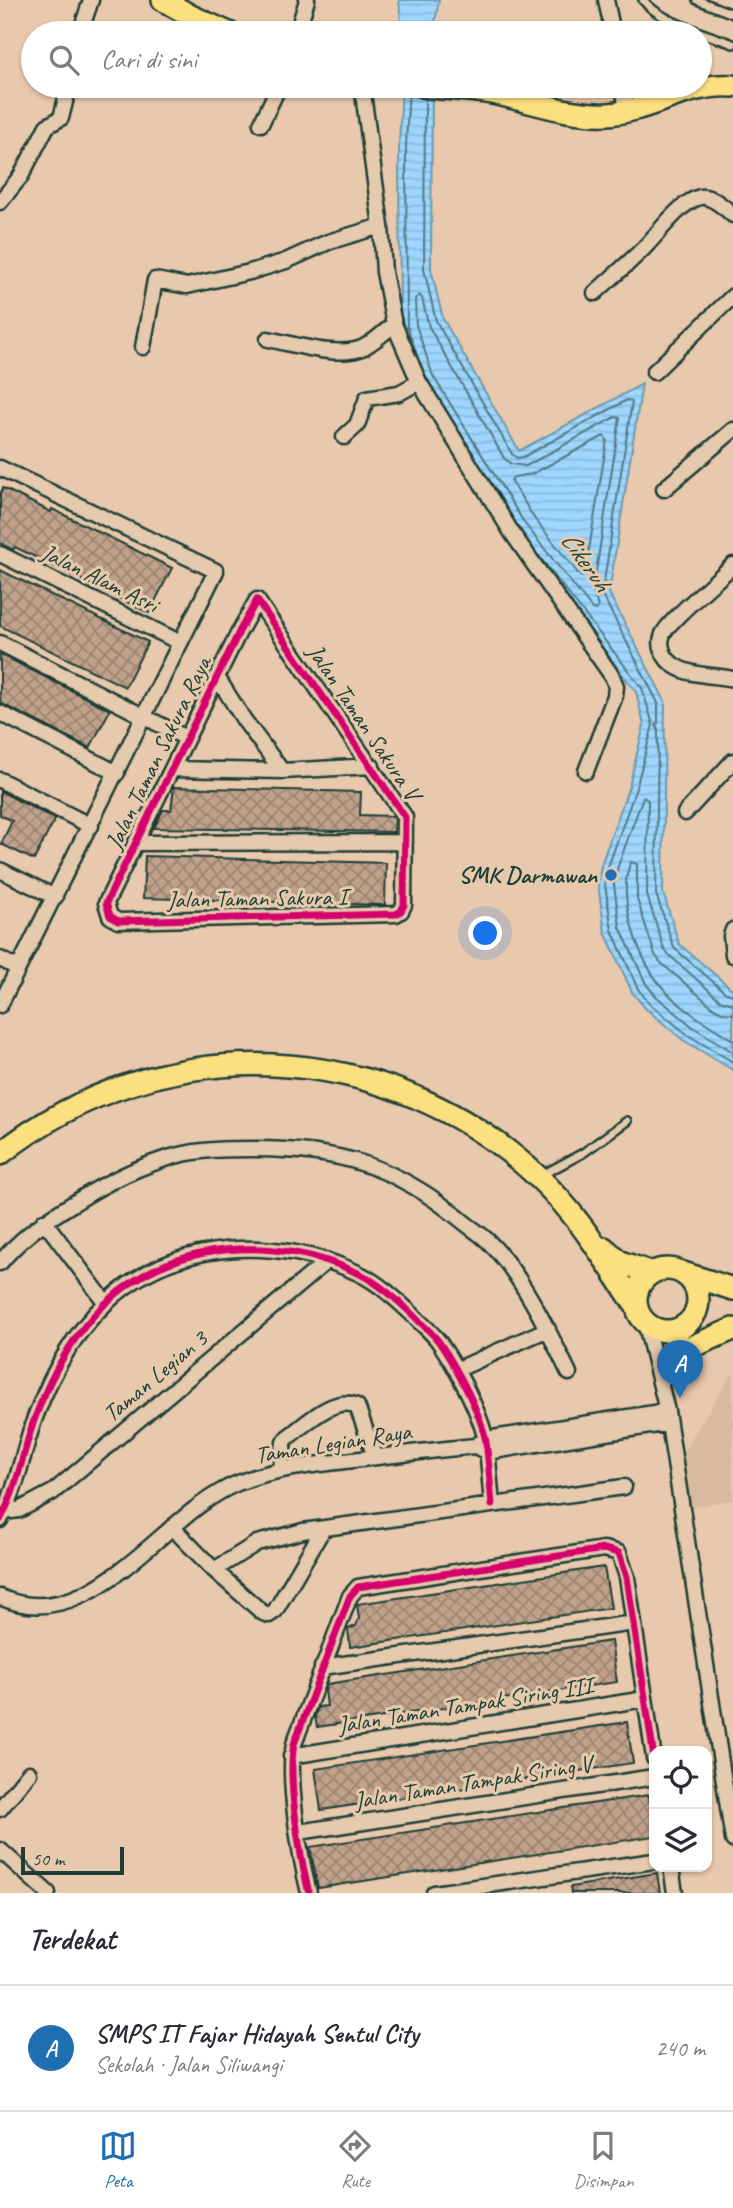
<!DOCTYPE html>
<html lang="id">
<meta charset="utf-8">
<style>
body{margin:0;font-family:Caveat,sans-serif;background:#f2f2f3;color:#2b2b33}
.controls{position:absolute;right:21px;bottom:21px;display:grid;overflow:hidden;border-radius:14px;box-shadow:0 2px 5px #0004}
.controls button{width:63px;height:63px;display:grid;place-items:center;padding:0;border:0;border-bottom:2px solid #e1e1e2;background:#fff;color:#2b2b33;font:35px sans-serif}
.scale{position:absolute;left:21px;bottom:18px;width:103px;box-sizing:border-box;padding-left:7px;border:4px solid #1f3d34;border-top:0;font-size:19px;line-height:24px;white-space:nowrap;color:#1f3d34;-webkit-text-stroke:5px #e5caad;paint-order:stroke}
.you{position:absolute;left:486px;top:934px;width:24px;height:24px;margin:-18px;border:5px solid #fff;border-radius:50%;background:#1a73e8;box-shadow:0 0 0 10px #1a73e833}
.badge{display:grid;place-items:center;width:46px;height:46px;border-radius:50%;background:#1f6fb2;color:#fff;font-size:23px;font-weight:700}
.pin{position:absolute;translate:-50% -58px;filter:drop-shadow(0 2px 4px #0008)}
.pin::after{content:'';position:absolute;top:37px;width:24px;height:21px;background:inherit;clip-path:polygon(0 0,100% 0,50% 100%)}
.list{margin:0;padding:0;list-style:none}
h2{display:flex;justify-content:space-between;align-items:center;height:91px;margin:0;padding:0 28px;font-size:30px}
h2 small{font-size:23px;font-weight:400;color:#7c7c81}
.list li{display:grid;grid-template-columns:46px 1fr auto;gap:21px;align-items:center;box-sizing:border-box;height:126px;padding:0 28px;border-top:2px solid #e1e1e2}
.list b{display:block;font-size:26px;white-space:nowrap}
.list p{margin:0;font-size:23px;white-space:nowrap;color:#7c7c81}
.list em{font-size:23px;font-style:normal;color:#7c7c81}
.icon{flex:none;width:38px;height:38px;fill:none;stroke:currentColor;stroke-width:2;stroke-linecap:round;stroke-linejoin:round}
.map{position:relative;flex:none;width:733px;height:1893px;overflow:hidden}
.search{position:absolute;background:#fff;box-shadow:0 2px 5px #0004;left:21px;right:21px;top:21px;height:77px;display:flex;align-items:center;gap:18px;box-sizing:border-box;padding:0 24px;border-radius:38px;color:#7c7c81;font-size:26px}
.sheet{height:217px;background:#fff}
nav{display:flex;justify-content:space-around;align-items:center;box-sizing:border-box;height:98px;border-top:2px solid #e1e1e2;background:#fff;font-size:19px;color:#7c7c81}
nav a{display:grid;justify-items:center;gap:4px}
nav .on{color:#1f6fb2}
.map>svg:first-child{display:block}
.built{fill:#d9baa1}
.water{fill:url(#water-rules);stroke:#6b99ad;stroke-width:2}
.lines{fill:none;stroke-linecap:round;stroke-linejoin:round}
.shore{stroke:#527a85;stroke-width:2}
.building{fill:url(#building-cross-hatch);stroke:#1f3d34;stroke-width:2}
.lane-casing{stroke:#1f3d34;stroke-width:12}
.street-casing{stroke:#1f3d34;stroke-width:19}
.primary-casing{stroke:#1f3d34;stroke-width:26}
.lane{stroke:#e5caad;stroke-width:7}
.street{stroke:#e5caad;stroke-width:14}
.primary{stroke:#fce080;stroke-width:21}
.cycleway-casing{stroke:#e5caad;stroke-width:11}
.cycleway{stroke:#d6006c;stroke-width:7}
.poi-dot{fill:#1f6fb2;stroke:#e5caad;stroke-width:2.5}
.labels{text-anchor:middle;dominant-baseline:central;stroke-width:6;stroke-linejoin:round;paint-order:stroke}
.street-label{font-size:24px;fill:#1f3d34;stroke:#e5caad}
.poi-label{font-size:24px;font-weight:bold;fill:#1f3d34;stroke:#e5caad;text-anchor:end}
.water-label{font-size:26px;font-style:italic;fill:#25453e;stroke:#e5caad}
</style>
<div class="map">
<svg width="733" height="1893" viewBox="0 0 733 1893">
<defs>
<pattern id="water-rules" width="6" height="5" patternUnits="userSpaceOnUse" patternTransform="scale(1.75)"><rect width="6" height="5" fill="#9ed6fe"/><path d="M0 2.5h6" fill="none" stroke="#88b9da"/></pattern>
<pattern id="building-cross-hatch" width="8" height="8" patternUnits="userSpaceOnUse" patternTransform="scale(1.75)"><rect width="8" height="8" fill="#c0a18c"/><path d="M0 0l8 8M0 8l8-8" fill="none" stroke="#9b8473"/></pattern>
</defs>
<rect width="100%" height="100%" fill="#e9c9ad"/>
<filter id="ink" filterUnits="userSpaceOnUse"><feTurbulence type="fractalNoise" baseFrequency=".0143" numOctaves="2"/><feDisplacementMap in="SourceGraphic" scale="14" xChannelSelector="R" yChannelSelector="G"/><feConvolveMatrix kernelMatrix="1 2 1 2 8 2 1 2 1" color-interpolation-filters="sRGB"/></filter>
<g filter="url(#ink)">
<path class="built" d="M733,1372V1500L690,1507L683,1452Z"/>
<path class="water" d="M399,0H439L433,33H402Z
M402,86H432L431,269L443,319L519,451L642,384L609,593L665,701L663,892L679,944L733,990V1070L683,1040L645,1008L632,992L605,932L598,885L601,865L629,786L644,725L636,692L512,533L419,382L400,328L399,145Z"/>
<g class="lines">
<path class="shore" d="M409,86L406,146L407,326L416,352
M425,99L424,269L436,321L512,454L517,458L523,457L627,400L632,402L602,594L658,703V723L656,725L658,729L656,894L674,948L726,993L733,995
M419,295L422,298L429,327L504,458L511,464L526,466L615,417L620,418L593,591L598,607L596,610L592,609L525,524L433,376L416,325L415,299Z
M604,436L607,440L585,574L581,577L534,518L511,480L514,477L532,474Z
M539,556L642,688L653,725L636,788L608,867L605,885L612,930L638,989L650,1004L688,1035L733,1062
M733,1004L720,1000L669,955L664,949L647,895L648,800L643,797L617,869L614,885L620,927L646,984L657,997L693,1027L733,1052
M733,1014L724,1013L714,1008L661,963L655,955L637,899V864L631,862C615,894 639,963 663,988C682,1010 709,1025 733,1040"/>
</g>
<path class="building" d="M3,488L51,512L52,509L172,568L149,613L15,547L13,550L0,543V494Z
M0,570L148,642L125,687L0,626Z
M0,654L110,710L90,748L0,703Z
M174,787L361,792L360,815L393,816L395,819L394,832L154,828L163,810H171Z
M0,791L55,819L34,860L1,844L12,821L0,815Z
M145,856L386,863L385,905L143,898Z
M604,1567L611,1608L350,1647L348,1629L356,1626L359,1618L357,1604Z
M611,1641L617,1682L317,1727L315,1716L318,1707L327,1706L325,1691L327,1684Z
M627,1722L633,1763L321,1810L315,1769Z
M649,1795L654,1836L318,1888L310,1847Z
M657,1873L660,1893H571L570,1887Z"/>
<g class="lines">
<defs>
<path id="lane" d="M643,0C660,22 707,34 733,44
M697,0L733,14
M542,1175L583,1153L627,1121"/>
<path id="street" d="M606,0L613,33
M80,33L91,0
M297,33L307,0
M362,86L381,226L384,272L394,324L419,382L512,533L612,676L616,686L615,696L586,771
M623,86L627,111
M261,124L279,86
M0,202L21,176L47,126L61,118L69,86
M595,293C611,278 628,264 644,248C658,234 680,202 700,197C711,195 725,208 733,215
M268,339C293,344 341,359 364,347C375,341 385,332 394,324
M143,347L155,280L187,286L250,272L286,261L328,242L381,226
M654,372L733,296
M344,437L357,425L367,398L399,393L419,382
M0,468L216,571L0,1005
M664,489L733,430
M0,554L179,642
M733,565C720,578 669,620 663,634C658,646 664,659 675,666C690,676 715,675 733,679
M257,600L405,817L404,905L401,911L396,914L118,921L110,916L106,903L240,630Z
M0,643L186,738
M217,677L244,720L282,771
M0,713L117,773
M172,769L282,771L372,766
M0,780L91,826
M685,813L733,761
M136,843L405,842
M0,870L55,897
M733,930L731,936L733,955
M0,959L18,968
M44,1221L106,1303
M0,1263C20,1238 47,1219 74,1203C105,1183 139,1166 175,1156C201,1149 227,1149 254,1149C338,1149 394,1165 460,1219C469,1227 480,1233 489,1242C522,1275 549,1332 569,1373
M645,1321L667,1411L733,1840
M456,1370L548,1329
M661,1384L675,1358L683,1326
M479,1448L487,1452L669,1423
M281,1469L284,1442L288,1437C306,1424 334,1395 357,1406L375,1457
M4,1512L19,1510L53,1492L327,1261
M0,1520C18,1488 23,1449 36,1415C51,1375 74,1333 106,1303C173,1239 277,1235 358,1273C379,1283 397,1300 413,1315C421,1324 432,1332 439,1342C455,1365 481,1413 486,1442C489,1463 490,1484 492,1505
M172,1527L214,1570L263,1613L269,1615L275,1611L323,1529
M214,1570L257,1543L303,1531L624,1487
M0,1597C93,1639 162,1513 238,1483C275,1468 314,1465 353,1460C394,1455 434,1450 475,1446L486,1439L667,1411
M322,1667L634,1623
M291,1756L645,1699
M0,1809L29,1773
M299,1832L654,1777
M0,1850L48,1893
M671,1867L675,1893
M309,1893C300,1857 287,1779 294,1744L350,1596L358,1587L604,1549L619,1553L627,1577L654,1758
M434,1893L654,1861"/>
<path id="primary" d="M163,0L191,16L229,33
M422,86C447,89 473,89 497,94C534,102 570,116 608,114C651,111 689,82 733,86
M0,1154C161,1026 389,1037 538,1177C578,1214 606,1262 637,1307
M604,1248L620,1262L652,1273
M636 1300a31 31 0 1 1 62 0a31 31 0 1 1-62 0Z
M683,1273L733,1289
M675,1358L689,1348L733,1329"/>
</defs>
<use href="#lane" class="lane-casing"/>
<use href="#street" class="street-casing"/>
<use href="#primary" class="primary-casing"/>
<use href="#lane" class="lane"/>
<use href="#street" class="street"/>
<use href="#primary" class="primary"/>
<defs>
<path id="cycleway" d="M257,600L405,817L404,905L401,911L396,914L118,921L110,916L106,903L240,630Z
M0,1520C18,1488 23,1449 36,1415C51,1375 74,1333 106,1303C173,1239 277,1235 358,1273C379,1283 397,1300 413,1315C421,1324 432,1332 439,1342C455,1365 481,1413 486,1442C489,1463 490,1484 492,1505
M309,1893C300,1857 287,1779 294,1744L350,1596L358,1587L604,1549L619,1553L627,1577L654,1758"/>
</defs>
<use href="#cycleway" class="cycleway-casing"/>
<use href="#cycleway" class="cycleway"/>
</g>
</g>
<circle class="poi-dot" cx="611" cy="875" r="7"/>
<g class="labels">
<g class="street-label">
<text transform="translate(100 578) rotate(26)">Jalan Alam Asri</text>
<text transform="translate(364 722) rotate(56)">Jalan Taman Sakura V</text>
<text transform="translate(158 753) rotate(-64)">Jalan Taman Sakura Raya</text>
<text transform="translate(257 898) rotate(-1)">Jalan Taman Sakura I</text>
<text transform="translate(155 1376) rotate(-40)">Taman Legian 3</text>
<text transform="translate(333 1443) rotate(-9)">Taman Legian Raya</text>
<text transform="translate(465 1705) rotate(-9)">Jalan Taman Tampak Siring III</text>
<text transform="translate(473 1782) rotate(-9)">Jalan Taman Tampak Siring V</text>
</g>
<g class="poi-label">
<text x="597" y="875">SMK Darmawan</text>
</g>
<g class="water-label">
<text transform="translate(586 561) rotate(55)">Cikeruh</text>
</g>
</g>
</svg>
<div class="controls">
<button><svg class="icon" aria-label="locate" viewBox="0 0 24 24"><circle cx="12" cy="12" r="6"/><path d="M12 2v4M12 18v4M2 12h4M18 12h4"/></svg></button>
<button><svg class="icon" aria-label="layers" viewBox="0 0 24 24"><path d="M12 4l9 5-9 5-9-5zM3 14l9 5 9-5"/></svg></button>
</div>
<div class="scale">50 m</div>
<div class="you"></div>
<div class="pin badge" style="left:680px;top:1398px">A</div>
<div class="search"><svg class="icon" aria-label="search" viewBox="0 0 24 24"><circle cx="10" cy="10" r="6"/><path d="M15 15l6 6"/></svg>Cari di sini</div>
</div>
<section class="sheet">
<h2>Terdekat<small></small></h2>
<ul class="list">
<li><span class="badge">A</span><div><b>SMPS IT Fajar Hidayah Sentul City</b><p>Sekolah · Jalan Siliwangi</p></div><em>240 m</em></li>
</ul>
</section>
<nav>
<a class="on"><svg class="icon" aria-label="map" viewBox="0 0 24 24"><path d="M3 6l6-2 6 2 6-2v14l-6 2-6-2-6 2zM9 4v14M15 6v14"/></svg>Peta</a>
<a><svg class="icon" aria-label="directions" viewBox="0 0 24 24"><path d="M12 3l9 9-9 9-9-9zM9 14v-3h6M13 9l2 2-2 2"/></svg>Rute</a>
<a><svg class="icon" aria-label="saved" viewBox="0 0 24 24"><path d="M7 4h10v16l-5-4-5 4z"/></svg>Disimpan</a>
</nav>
